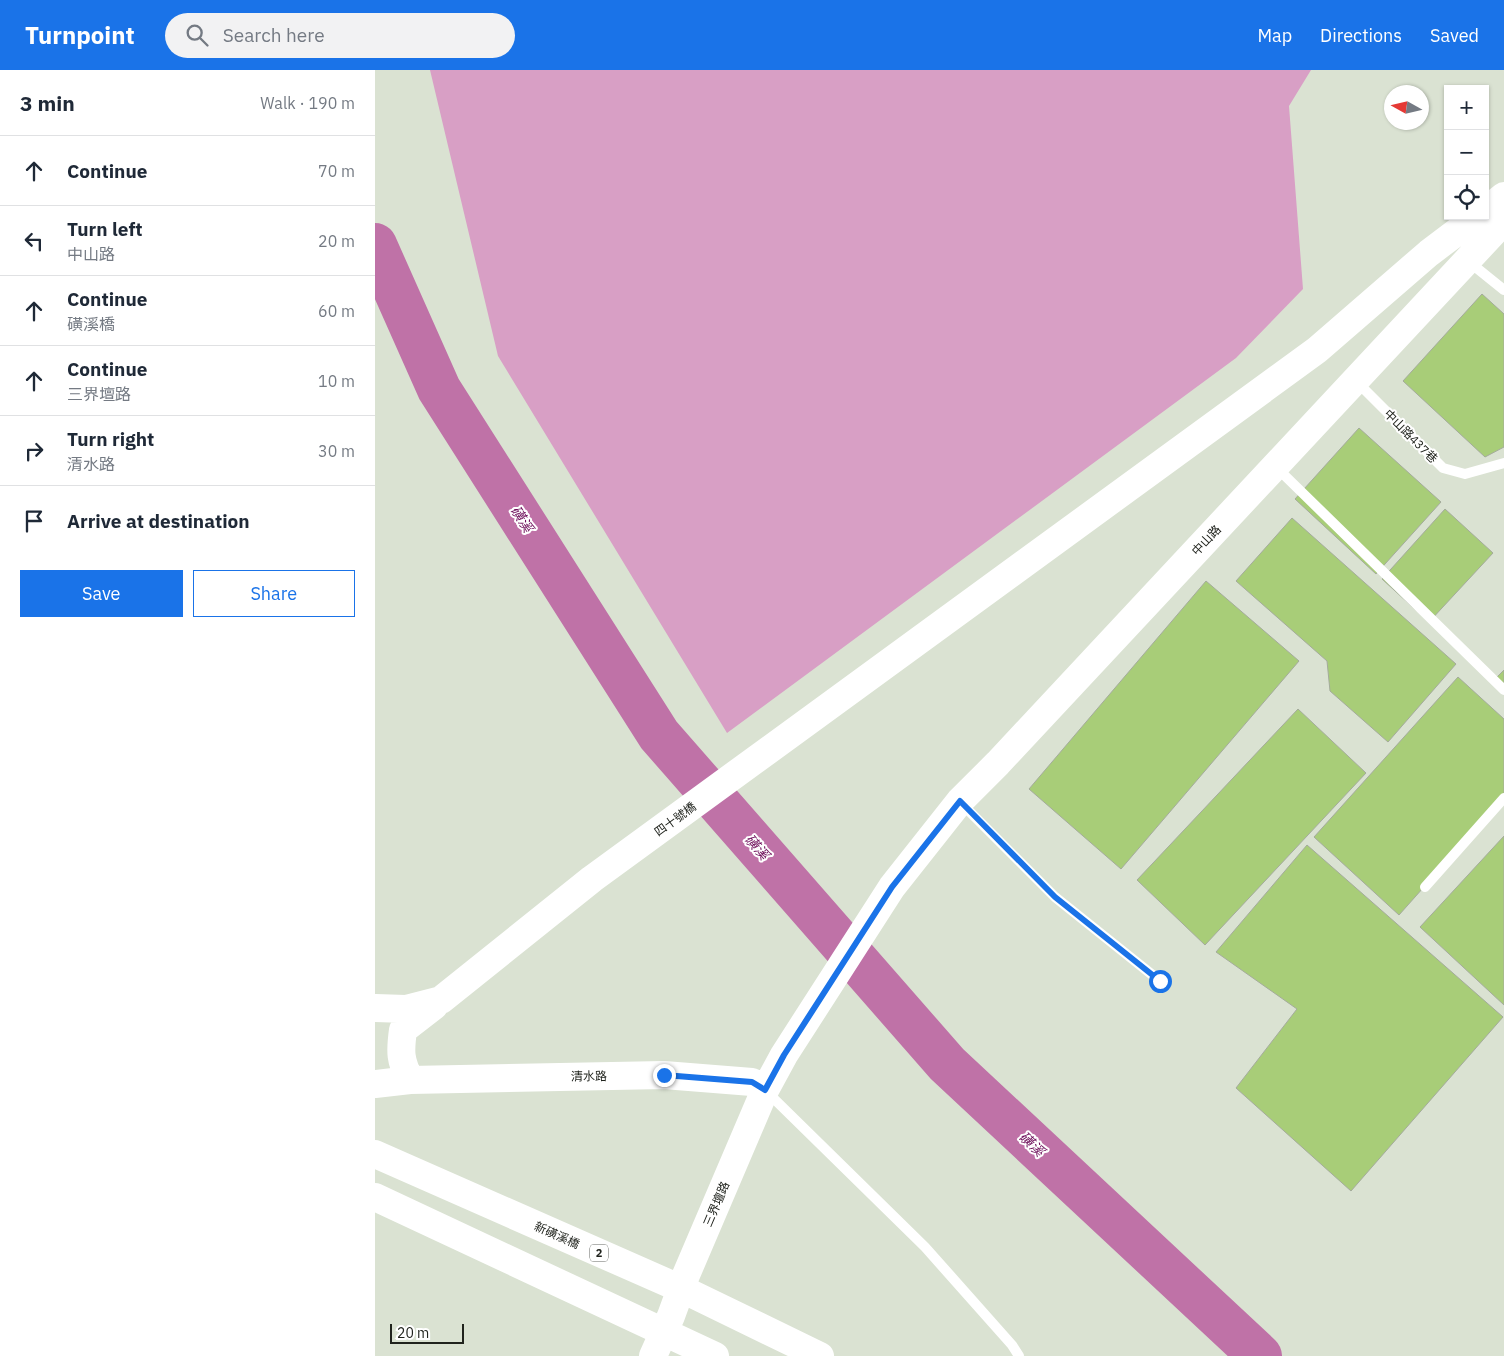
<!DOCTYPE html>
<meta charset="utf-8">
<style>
body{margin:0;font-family:"IBM Plex Sans","Noto Sans TC",sans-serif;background:#f2f2f3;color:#1f2937}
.controls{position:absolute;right:15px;top:15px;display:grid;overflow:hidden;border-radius:0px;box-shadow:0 1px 4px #0004}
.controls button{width:45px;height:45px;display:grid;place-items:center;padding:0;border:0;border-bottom:1px solid #e0e1e3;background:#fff;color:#1f2937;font:25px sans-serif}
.compass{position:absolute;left:1009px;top:15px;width:45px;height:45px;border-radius:50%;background:#fff;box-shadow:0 1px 4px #0004;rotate:278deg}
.scale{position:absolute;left:15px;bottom:12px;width:74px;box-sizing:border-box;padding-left:5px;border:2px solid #20231d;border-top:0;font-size:14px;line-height:18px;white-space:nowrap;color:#20231d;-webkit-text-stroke:4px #fff;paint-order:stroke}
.stop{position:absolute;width:15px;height:15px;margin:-11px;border:4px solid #1a73e8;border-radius:50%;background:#fff}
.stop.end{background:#1a73e8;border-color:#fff;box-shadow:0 1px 5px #0008}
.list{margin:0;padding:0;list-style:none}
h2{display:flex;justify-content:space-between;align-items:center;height:65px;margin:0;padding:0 20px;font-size:21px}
h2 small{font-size:16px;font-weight:400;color:#747a83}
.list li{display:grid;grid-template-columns:32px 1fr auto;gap:15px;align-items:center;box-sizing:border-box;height:70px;padding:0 20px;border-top:1px solid #e0e1e3}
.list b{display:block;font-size:19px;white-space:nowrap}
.list p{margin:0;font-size:16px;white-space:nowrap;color:#747a83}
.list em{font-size:16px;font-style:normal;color:#747a83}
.actions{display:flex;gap:10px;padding:15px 20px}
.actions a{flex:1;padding:11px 0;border:1px solid #1a73e8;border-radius:0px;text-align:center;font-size:18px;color:#1a73e8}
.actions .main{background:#1a73e8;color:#fff}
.icon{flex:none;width:28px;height:28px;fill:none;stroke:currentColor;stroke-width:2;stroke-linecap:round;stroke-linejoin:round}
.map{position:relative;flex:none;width:1129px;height:1286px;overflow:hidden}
header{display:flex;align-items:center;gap:30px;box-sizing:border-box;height:70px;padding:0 25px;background:#1a73e8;color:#fff}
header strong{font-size:24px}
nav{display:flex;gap:28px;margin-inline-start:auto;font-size:18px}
.search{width:350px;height:45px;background:#f2f2f3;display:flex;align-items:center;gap:12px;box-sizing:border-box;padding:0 18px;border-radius:28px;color:#747a83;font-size:19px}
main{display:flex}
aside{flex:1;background:#fff}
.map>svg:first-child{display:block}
.green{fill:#d89fc5}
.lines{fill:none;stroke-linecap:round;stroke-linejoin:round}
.river{stroke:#bf72a7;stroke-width:44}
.building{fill:#a8cd78;stroke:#a4ab9c}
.lane{stroke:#fff;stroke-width:10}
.secondary{stroke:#fff;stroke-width:28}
.primary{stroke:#fff;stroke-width:28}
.route{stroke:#1a73e8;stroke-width:6}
.labels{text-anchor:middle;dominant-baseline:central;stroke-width:4;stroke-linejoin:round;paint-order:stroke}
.shield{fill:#fff;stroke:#636561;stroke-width:1}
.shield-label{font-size:11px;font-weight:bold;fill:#20231d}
.street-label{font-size:12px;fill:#20231d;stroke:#fff}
.water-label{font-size:14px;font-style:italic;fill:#6d0d59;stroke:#fff}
</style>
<header>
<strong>Turnpoint</strong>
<div class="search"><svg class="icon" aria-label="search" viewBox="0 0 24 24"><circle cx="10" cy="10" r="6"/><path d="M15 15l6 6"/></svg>Search here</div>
<nav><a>Map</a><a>Directions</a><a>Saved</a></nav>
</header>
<main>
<aside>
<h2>3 min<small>Walk · 190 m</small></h2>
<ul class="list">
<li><svg class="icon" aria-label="ahead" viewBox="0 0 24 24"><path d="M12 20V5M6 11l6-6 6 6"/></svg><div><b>Continue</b></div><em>70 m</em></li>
<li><svg class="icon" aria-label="left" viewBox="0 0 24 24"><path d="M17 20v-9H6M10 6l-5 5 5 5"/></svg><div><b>Turn left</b><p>中山路</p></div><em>20 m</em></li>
<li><svg class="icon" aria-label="ahead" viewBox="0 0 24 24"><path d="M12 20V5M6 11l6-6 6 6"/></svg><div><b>Continue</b><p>磺溪橋</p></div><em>60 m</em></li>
<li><svg class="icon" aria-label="ahead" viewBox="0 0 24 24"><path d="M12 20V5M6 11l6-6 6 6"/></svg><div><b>Continue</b><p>三界壇路</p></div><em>10 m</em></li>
<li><svg class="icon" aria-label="right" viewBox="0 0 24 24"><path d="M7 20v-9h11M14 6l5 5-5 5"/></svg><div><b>Turn right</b><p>清水路</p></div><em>30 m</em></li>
<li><svg class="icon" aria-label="arrive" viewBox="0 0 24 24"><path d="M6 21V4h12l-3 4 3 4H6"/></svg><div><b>Arrive at destination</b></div></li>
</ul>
<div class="actions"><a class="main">Save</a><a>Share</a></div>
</aside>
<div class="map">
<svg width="1129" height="1286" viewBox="0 0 1129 1286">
<rect width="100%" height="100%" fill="#dae2d2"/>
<path class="green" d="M55,0H936L914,36L928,219L861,288L352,663L123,286Z"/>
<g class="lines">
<path class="river" d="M0,175L64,319L284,665L572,994L885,1286"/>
</g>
<path class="building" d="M1107,224L1129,244V377L1110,387L1028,311Z
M984,358L1066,432L1001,504L920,429Z
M1070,439L1118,483L1054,552L1007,509Z
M917,448L1081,594L1013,672L955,621L952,591L861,511Z
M831,511L924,591L746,799L654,719Z
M1129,600V620L1119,610Z
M1083,607L1129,649V727L1024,845L939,767Z
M923,639L991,703L830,875L762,810Z
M1129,766V935L1045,857Z
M932,775L1128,947L976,1121L861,1018L922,939L841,882Z"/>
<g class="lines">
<path class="lane" d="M1093,191L1129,220
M981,311L1068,398L1090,404L1129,393
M901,397L1129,620
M585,732L680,827L785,911
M1050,817L1129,728
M391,1021L550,1177L637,1275L644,1286"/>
<path class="secondary" d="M1110,141L1129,126
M59,936L28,960C25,982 25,990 35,1010L289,1005L377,1012L390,1020
M0,938L31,939L66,930L217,809L942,280L1054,183L1103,146
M0,1014L35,1010
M278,1286L296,1246L311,1205L390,1020L409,985L517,817L585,731L623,693L1129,151"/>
<path class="primary" d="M0,1084L311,1221L445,1286
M0,1127L340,1286"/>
</g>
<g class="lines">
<path class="route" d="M289,1005L377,1012L390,1020L409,985L517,817L585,731L680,827L785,911"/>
</g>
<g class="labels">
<rect class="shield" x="215" y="1174.5" width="18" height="17" rx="4"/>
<g class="shield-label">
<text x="224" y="1183">2</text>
</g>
<g class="street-label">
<text transform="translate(1036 366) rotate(45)">中山路437巷</text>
<text transform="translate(831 470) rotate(-47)">中山路</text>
<text transform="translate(300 749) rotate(-36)">四十號橋</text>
<text transform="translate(214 1006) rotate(-1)">清水路</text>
<text transform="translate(341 1134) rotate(-67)">三界壇路</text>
<text transform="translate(182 1165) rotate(24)">新磺溪橋</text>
</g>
<g class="water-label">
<text transform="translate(147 449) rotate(57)">磺溪</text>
<text transform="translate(382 777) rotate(49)">磺溪</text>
<text transform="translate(657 1074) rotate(43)">磺溪</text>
</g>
</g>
</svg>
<div class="controls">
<button>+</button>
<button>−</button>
<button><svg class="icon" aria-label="locate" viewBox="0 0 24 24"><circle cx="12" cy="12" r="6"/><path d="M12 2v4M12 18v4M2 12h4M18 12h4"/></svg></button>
</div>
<svg class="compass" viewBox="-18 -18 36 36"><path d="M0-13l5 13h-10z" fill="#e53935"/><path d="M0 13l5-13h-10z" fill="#747a83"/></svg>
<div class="scale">20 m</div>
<div class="stop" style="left:785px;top:911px"></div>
<div class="stop end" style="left:289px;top:1005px"></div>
</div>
</main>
